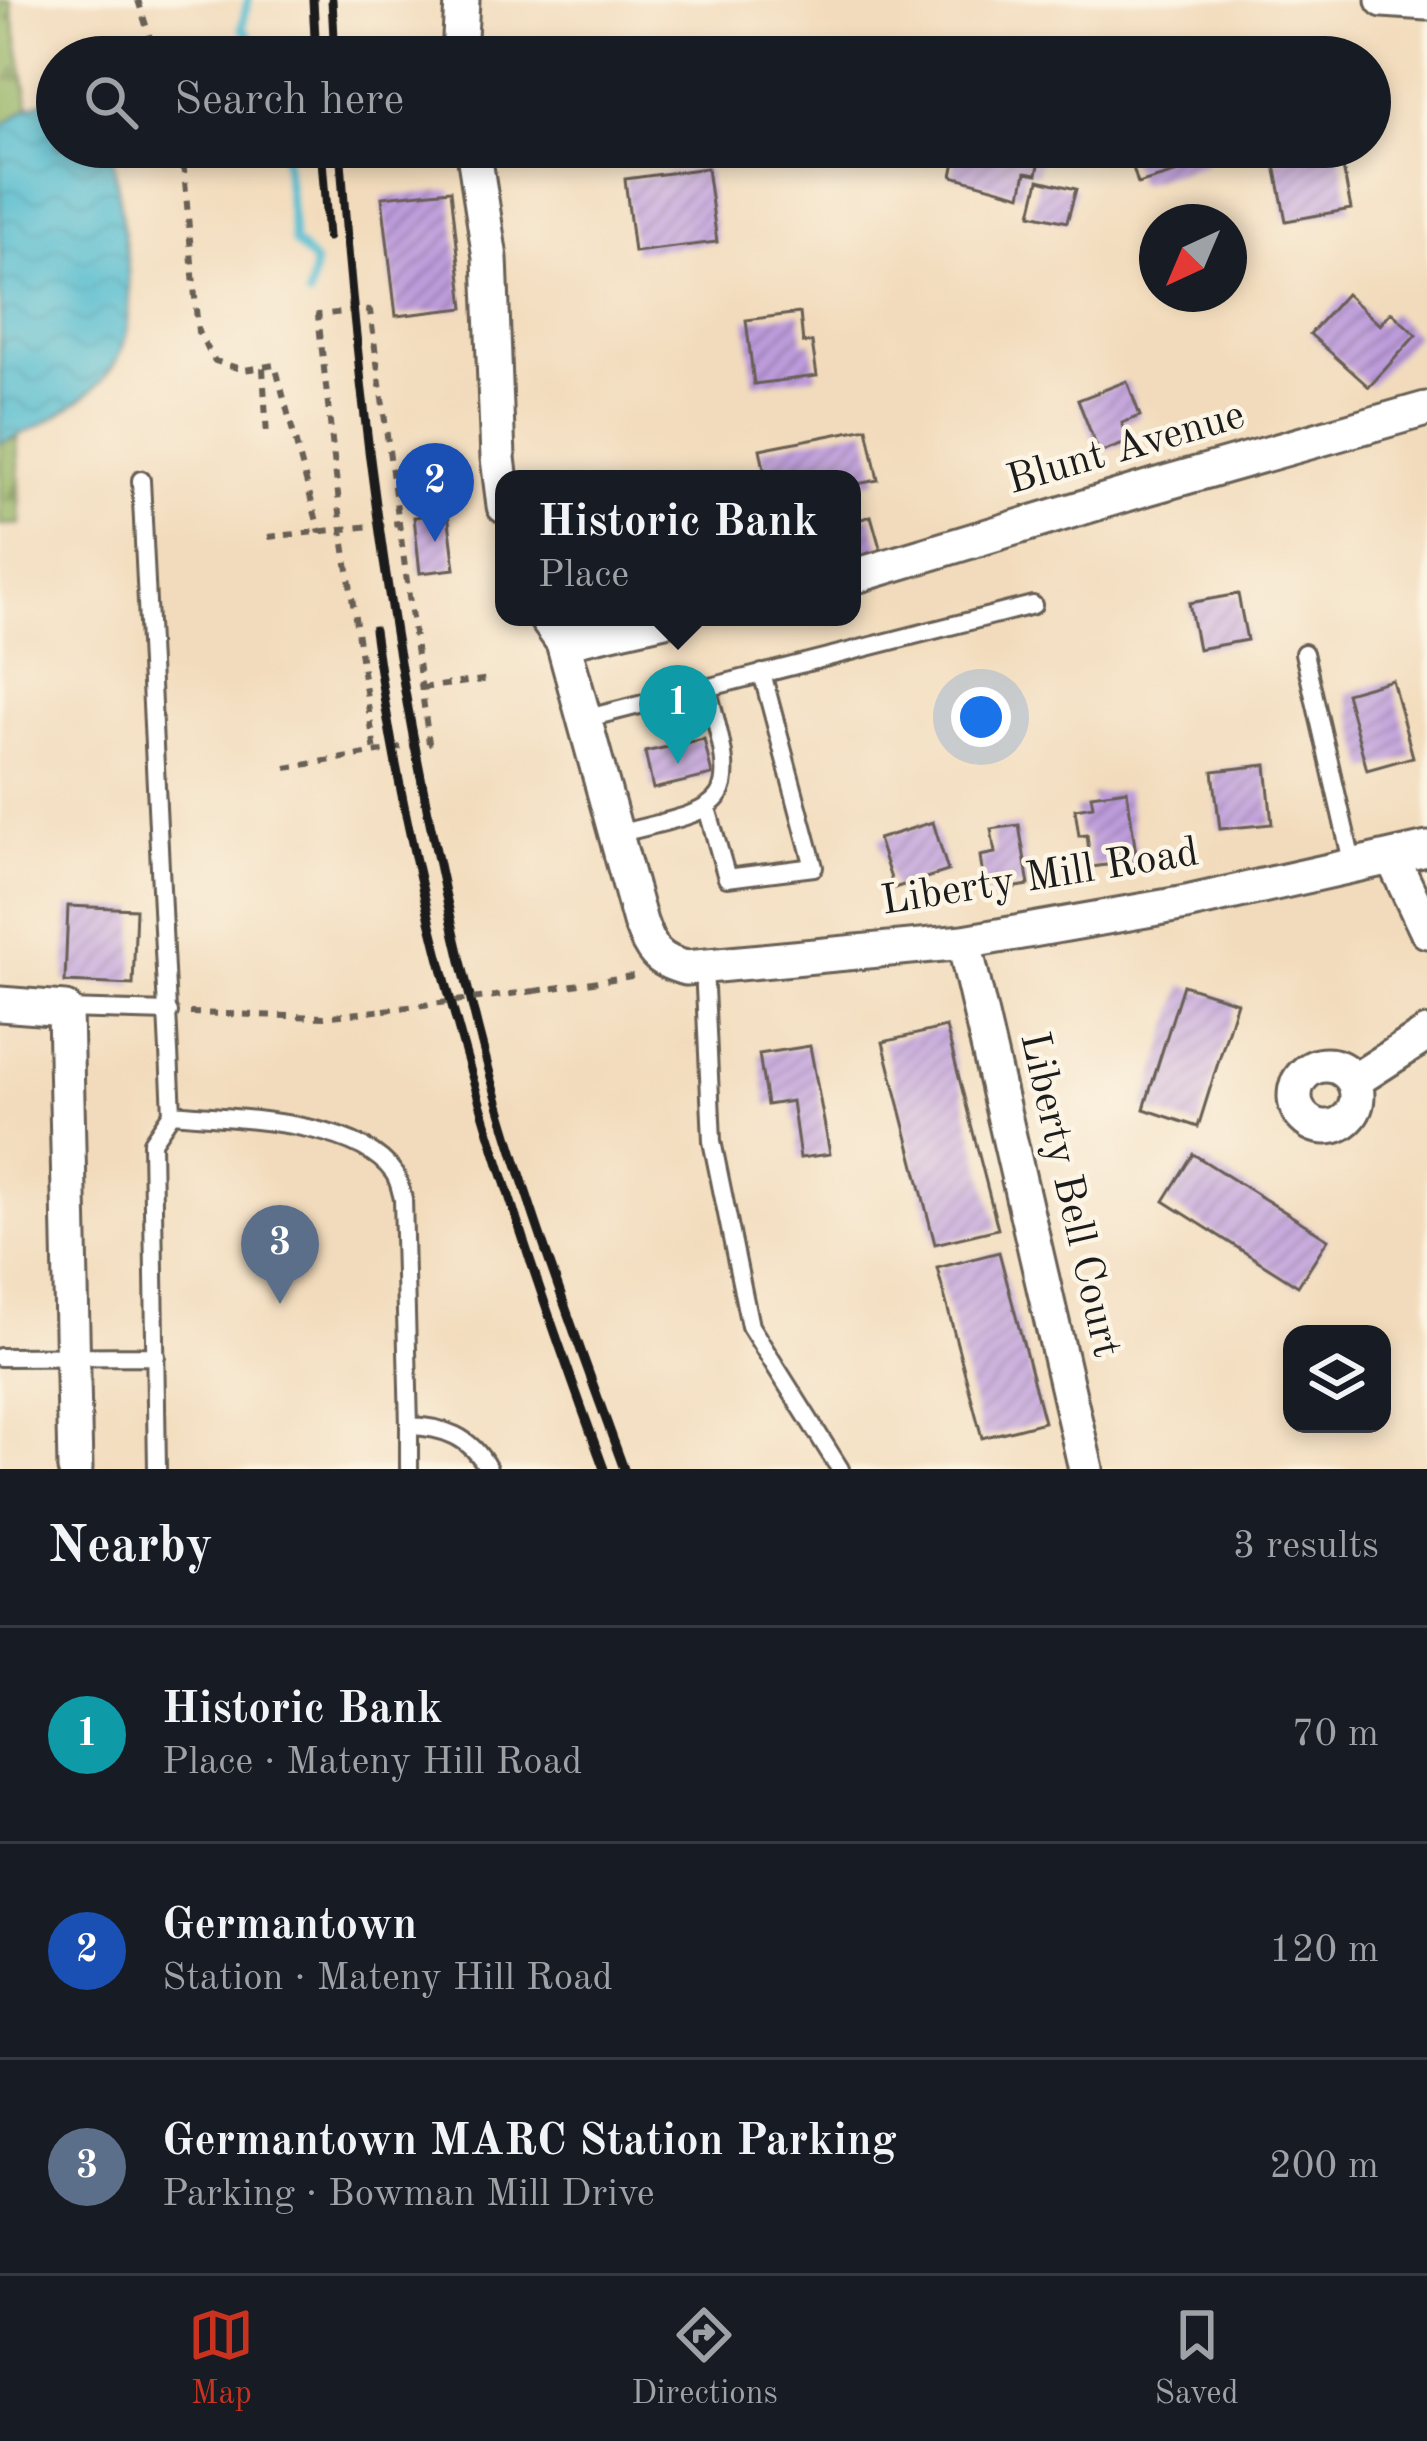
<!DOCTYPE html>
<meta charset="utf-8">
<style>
body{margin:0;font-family:"Old Standard TT",serif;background:#20242c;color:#f1f3f6}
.controls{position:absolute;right:36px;bottom:36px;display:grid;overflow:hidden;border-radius:24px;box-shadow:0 6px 18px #0003}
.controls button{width:108px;height:108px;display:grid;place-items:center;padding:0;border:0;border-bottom:3px solid #363941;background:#171b24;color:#f1f3f6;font:60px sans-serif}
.compass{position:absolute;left:1139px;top:204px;width:108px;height:108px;border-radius:50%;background:#171b24;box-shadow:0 6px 18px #0003;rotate:224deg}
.you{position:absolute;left:981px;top:717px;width:42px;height:42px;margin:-30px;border:9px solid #fff;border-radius:50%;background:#1a73e8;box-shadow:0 0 0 18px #1a73e833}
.badge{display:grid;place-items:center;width:78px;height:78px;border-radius:50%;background:#c8321e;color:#fff;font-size:39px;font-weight:700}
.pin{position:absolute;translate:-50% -99px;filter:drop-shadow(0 3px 6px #0008)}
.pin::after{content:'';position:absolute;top:63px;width:42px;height:36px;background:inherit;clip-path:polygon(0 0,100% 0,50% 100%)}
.popup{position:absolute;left:495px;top:470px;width:366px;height:156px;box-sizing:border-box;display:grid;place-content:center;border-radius:24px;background:#171b24;filter:drop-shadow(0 3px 9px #0005);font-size:39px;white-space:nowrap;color:#9ea1a6}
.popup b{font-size:45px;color:#f1f3f6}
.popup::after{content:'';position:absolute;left:50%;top:100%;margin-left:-24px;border:24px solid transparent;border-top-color:#171b24}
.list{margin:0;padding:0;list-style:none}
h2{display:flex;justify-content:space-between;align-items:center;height:156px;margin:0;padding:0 48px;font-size:51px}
h2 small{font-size:39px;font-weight:400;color:#9ea1a6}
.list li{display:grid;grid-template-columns:78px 1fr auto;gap:36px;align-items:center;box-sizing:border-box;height:216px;padding:0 48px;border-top:3px solid #363941}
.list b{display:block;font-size:45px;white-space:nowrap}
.list p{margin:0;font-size:39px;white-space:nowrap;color:#9ea1a6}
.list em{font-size:39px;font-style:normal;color:#9ea1a6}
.icon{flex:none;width:66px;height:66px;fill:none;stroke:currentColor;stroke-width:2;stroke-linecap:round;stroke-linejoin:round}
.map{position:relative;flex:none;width:1427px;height:1469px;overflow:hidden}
.search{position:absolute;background:#171b24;box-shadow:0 6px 18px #0003;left:36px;right:36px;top:36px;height:132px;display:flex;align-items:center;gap:30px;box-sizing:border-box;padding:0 42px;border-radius:66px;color:#9ea1a6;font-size:45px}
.sheet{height:804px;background:#171b24}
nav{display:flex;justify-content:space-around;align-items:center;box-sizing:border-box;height:168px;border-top:3px solid #363941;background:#171b24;font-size:33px;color:#9ea1a6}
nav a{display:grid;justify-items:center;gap:6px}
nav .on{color:#c8321e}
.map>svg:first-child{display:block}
.forest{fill:url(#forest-firs);stroke:#596841;stroke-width:3}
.water{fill:url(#water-waves);stroke:#376c76;stroke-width:3}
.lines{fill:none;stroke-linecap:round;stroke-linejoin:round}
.stream{stroke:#52bbcf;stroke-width:9}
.building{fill:url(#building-hatch)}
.lane-casing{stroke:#675f54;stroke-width:22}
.street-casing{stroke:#675f54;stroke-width:39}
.path{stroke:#675f54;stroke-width:6;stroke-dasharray:9 9;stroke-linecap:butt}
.lane{stroke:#fff;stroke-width:16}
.street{stroke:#fff;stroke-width:33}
.rail{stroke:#1c1c1c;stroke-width:9}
.path-bridge{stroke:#675f54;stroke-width:6;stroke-dasharray:9 9;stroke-linecap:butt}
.labels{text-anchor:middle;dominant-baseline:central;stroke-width:9;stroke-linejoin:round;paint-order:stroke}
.street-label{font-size:42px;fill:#1c1c1c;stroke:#fcf5e5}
</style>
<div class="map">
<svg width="1427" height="1469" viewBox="0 0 1427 1469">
<defs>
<pattern id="forest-firs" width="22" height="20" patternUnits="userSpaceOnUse" patternTransform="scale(3)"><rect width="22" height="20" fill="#96b466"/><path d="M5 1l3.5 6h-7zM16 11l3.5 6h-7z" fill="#7a9253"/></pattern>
<pattern id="water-waves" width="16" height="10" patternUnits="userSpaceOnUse" patternTransform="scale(3)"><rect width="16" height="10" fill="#52bbcf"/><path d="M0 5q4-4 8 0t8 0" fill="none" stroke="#47a0b1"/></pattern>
<pattern id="building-hatch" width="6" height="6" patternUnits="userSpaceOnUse" patternTransform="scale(3)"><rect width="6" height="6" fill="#bd9bdb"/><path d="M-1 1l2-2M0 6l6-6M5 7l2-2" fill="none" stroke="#997eb1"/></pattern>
</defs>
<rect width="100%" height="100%" fill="#fcf5e5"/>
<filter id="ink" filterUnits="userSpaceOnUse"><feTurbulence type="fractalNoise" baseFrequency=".00833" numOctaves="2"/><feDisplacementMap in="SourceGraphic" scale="24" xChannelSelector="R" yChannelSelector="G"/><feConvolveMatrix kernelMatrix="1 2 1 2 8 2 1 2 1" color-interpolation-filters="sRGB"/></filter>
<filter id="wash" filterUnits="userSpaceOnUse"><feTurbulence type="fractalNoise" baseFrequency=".004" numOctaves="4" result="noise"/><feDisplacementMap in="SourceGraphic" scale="48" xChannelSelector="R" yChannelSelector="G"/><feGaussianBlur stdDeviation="2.7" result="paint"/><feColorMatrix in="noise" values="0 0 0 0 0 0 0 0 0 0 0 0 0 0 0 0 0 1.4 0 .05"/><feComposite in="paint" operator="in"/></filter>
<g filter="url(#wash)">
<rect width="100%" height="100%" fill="#f2dbbc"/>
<path class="forest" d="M0,0H10L29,107L0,127Z
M18,436L21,524L0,525V443Z"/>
<path class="water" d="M57,96V147H109L114,163C120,211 137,293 125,339C112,391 46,426 0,443V127L29,107Z"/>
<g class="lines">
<path class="stream" d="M248,0L242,28L265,57
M284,147L294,242L315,263L309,296"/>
</g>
<g id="blocks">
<path class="building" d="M958,147H1043L1037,174L1026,172L1021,195L952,176Z
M1200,147L1205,164L1138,184L1127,148Z
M1339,147L1351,209L1286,221L1274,160Z
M707,168L717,242L634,252L625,179Z
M1039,180L1076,189L1067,222L1031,214Z
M451,190L464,308L396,316L382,197Z
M1346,294L1380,325L1391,312L1416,335L1369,387L1310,334Z
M800,313L803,343L812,342L817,376L754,384L746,320Z
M1127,381L1140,416L1122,423L1129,442L1099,453L1078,400Z
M867,428L878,480L852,485V479H766L760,449Z
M448,513L455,569L420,573L414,517Z
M871,516L881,551L852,560V522Z
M1238,594L1247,640L1198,649L1189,603Z
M1392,680L1413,757L1367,770L1346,693Z
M704,739L712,775L653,789L645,752Z
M1266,765L1272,824L1220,829L1213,771Z
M1127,790L1137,861L1091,867L1087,835L1079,836L1075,809L1093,806L1091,795Z
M933,822L948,871L894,888L878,839Z
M1019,825L1029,885L985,892L980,856L995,853L991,829Z
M68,906L136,909L133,985L65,982Z
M1183,985L1237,1002L1198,1127L1144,1109Z
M946,1027L998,1229L935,1244L883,1042Z
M810,1046L830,1154L800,1158L792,1101L767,1105L759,1054Z
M1193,1154L1328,1239L1298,1286L1164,1201Z
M999,1252L1044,1422L982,1438L937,1268Z"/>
</g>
</g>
<g filter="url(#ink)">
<use href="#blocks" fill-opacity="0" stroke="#675f54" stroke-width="3"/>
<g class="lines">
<defs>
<path id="lane" d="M141,480L172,1113L152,1142L157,1469
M1304,653L1353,866
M584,719L1033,605
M707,808L727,878L814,867L762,673
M616,834C735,806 740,808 707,687
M704,966L712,1141L750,1326L840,1469
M65,1009L169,1012
M172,1113C232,1119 357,1119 394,1173C399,1180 401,1191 403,1199L409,1426C443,1427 471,1436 488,1469
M0,1357L156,1356
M409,1469V1426"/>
<path id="street" d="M1383,0L1427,3
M459,57L462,0
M473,147L490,258L498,458L504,506
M852,577L1147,488L1426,409
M545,617L563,642L640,922C650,950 657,961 686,968L964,942L1186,903L1427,849
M563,642L674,617
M1392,857L1427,931
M964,942L1086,1469
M0,1004L65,1009L75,1469
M1295 1096a31 31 0 1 1 62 0a31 31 0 1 1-62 0Z
M1354,1081L1427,1034"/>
</defs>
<use href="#lane" class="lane-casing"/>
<use href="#street" class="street-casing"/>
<path class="path" d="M138,0L156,57
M182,147L198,332L215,361L244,370L275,365L320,533
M263,368L267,437
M268,537L399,523
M422,688L490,679
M286,768L429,743L370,311L363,310L318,315L342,530L375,752
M535,991L638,975
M190,1013L324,1017L384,1010"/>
<use href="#lane" class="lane"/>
<use href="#street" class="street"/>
<path class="rail" d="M313,0L316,57
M332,0L335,57
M321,147L328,237
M340,147C361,457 406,762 487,1063C525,1201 575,1335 624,1469
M374,630C413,919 504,1197 604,1469"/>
<path class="path-bridge" d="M384,1010L535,991"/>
</g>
</g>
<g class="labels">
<g class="street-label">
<text transform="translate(1126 449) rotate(-16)">Blunt Avenue</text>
<text transform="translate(1040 878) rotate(-9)">Liberty Mill Road</text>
<text transform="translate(1069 1195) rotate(77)">Liberty Bell Court</text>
</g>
</g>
</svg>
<div class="controls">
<button><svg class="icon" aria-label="layers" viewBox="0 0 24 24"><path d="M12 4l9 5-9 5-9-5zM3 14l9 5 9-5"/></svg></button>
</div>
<svg class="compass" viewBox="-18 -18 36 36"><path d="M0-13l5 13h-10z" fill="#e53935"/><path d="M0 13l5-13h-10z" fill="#9ea1a6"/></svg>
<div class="you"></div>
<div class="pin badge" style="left:678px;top:764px;background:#0f9aa8">1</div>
<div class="popup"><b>Historic Bank</b>Place</div>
<div class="pin badge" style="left:435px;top:542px;background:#1a4fb4">2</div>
<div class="pin badge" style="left:280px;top:1304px;background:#5c6f8a">3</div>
<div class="search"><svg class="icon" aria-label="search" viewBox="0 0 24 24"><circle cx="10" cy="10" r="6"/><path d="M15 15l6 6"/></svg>Search here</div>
</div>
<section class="sheet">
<h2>Nearby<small>3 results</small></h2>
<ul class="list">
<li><span class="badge" style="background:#0f9aa8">1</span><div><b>Historic Bank</b><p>Place · Mateny Hill Road</p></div><em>70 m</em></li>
<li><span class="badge" style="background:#1a4fb4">2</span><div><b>Germantown</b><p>Station · Mateny Hill Road</p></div><em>120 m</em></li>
<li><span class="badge" style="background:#5c6f8a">3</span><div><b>Germantown MARC Station Parking</b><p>Parking · Bowman Mill Drive</p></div><em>200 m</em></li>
</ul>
</section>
<nav>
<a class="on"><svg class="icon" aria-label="map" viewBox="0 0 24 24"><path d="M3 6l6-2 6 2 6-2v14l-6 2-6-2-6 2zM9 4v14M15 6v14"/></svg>Map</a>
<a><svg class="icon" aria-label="directions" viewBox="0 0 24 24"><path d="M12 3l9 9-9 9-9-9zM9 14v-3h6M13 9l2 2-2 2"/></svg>Directions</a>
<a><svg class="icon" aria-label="saved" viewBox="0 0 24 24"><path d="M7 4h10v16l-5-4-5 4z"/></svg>Saved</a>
</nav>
